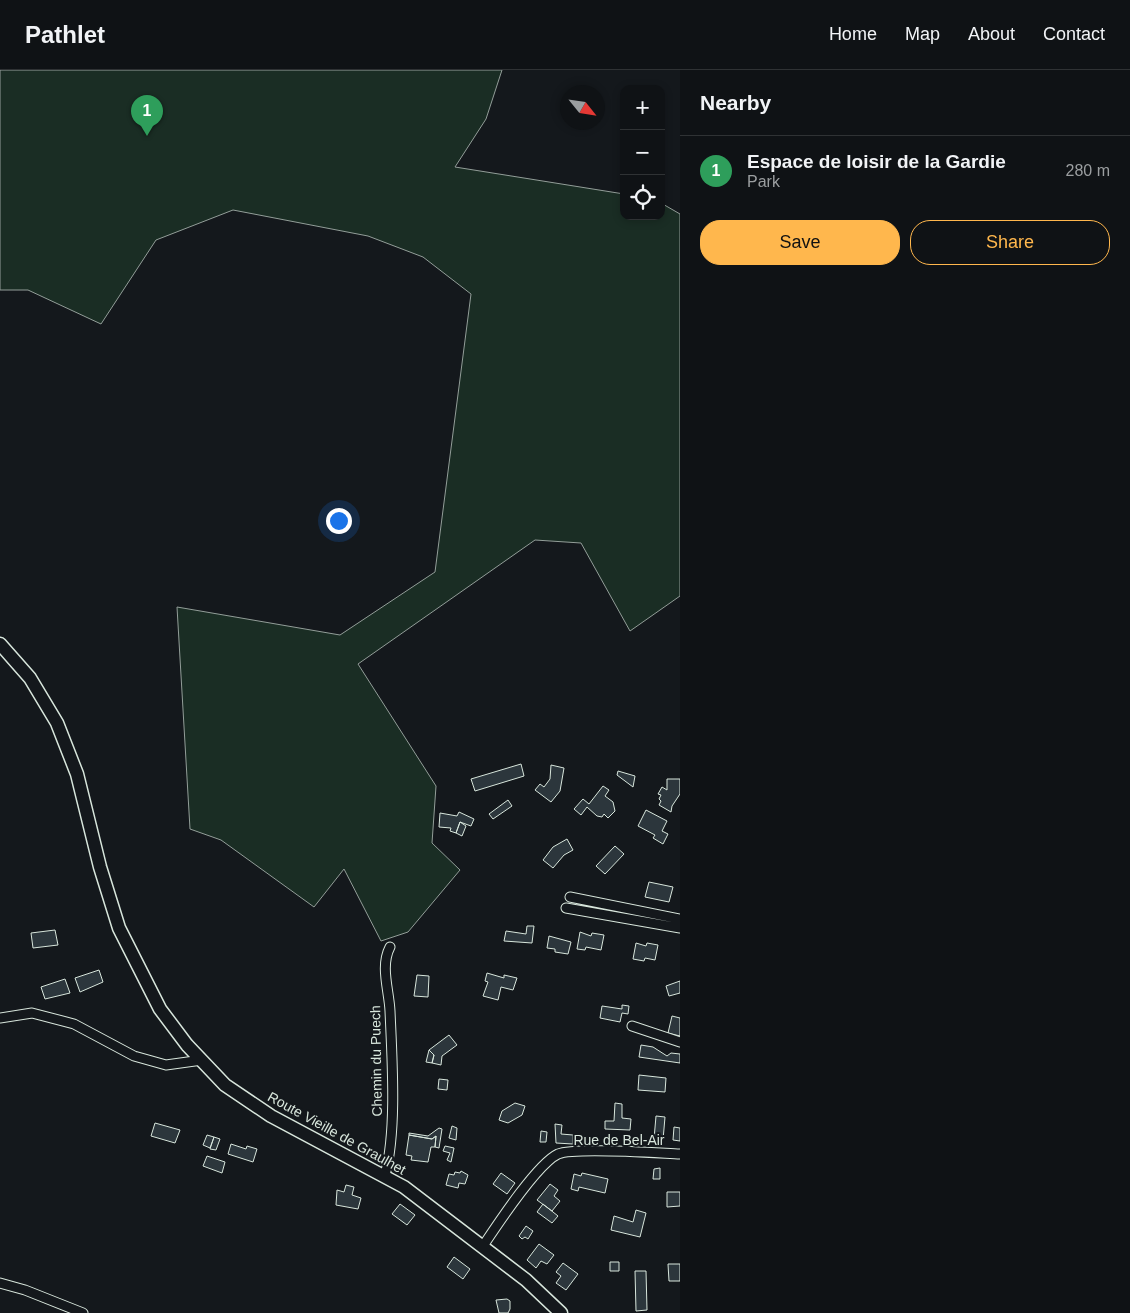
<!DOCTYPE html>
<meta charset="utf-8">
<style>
body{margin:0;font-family:Arial,sans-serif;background:#181b1e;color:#f1f3f6}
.controls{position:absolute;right:15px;top:15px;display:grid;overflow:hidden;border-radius:10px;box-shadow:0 2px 8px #0003}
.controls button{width:45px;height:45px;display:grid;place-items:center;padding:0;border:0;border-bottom:1px solid #2f3234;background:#0f1215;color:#f1f3f6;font:25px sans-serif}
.compass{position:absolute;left:560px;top:15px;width:45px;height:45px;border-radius:50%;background:#0f1215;box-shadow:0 2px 8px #0003;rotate:120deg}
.you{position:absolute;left:338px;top:450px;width:18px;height:18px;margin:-12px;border:4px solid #fff;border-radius:50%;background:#1a73e8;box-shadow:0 0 0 8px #1a73e833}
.badge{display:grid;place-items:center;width:32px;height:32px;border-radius:50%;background:#ffb74d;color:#fff;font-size:16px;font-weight:700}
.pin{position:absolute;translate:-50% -41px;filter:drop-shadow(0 1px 2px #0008)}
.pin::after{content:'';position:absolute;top:26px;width:18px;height:15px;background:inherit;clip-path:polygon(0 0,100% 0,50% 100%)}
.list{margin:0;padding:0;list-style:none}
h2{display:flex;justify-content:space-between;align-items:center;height:65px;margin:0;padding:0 20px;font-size:21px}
h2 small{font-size:16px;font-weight:400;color:#9b9ea0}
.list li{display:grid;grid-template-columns:32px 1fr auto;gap:15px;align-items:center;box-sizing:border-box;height:70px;padding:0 20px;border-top:1px solid #2f3234}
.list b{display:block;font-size:19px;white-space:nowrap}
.list p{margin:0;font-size:16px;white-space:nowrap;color:#9b9ea0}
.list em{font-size:16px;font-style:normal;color:#9b9ea0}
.actions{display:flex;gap:10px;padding:15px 20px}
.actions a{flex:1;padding:11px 0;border:1px solid #ffb74d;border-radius:20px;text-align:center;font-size:18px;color:#ffb74d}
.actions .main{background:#ffb74d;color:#111}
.icon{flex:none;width:28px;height:28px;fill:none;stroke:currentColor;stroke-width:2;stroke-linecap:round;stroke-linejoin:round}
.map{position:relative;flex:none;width:680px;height:1243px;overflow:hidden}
header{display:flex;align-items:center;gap:30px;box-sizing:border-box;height:70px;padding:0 25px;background:#0f1215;border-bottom:1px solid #2f3234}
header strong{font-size:24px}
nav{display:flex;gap:28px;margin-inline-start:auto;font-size:18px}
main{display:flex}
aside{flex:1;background:#0f1215}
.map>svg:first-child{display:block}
.green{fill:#1a2d24;stroke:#939e99}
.building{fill:#2c363c;stroke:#d8e6dc}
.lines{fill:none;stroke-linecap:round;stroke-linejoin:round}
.street-casing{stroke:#d8e6dc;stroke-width:11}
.secondary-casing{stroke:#d8e6dc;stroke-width:15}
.street{stroke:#14181c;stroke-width:9}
.secondary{stroke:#14181c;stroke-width:12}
.labels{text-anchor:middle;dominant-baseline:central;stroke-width:4;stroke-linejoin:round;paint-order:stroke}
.street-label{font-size:14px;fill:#d8e6dc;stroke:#14181c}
</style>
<header>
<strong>Pathlet</strong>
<nav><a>Home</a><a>Map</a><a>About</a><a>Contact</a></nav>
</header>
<main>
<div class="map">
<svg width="680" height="1243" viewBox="0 0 680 1243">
<rect width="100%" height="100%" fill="#14181c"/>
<path class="green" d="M0,0H502L486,49L455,97L624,124V146H661V133L680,144V526L630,561L581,473L535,470L358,594L436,716L432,773L460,800L408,862L381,871L344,799L314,837L221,770L190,759L177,537L340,565L435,502L471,224L423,187L368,166L233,140L156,170L101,254L28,220H0Z"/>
<path class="building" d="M521,694L524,706L475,721L471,709Z
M551,695L564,698L560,721L551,732L535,720L540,714L544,717L550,709Z
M618,701L635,706L633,717L617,705Z
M667,709H680V724L672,736L671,742L659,735L661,731L659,729L661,725L658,724L662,717L667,720Z
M603,716L609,720L605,726L613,732L615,741L608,748L604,744L602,747L597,746L587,737L581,745L574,739L583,729L589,734Z
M508,730L512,736L493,749L489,744Z
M646,740L667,751L662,761L668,764L663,774L653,768L655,765L638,756Z
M459,742L474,749L471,756L460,752L456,763L450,761L451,758L439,757L440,743L457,746Z
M460,752L466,756L462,766L456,763Z
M567,769L573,780L564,785L553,798L543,790L553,777Z
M615,776L624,784L605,804L596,796Z
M649,812L673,817L669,832L645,827Z
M527,856H534L532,873L504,871L506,861L526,864Z
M55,860L58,875L33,878L31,863Z
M580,862L591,866L592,863L604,865L601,880L586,877L585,880L577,879Z
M549,866L571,872L568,884L555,882V879L547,878Z
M636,873L646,876L647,873L658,875L655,890L645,888L644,891L633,889Z
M99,900L103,912L80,922L75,908Z
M487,903L504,908V905L517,908L513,920L501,917L498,930L483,926L488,912L485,911Z
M417,905L429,906L428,927L414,926Z
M65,909L70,923L45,929L41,917Z
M680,911V923L669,926L666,916Z
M622,935L629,936L628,944L622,943L620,952L600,948L602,936L622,939Z
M672,946L680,948V966L668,963Z
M449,965L457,975L442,986L441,995L432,993L434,985L429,980Z
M641,975L653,977L667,986L671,983L680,984V993L639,987Z
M429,980L434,985L432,993L426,992Z
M639,1005L666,1008L665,1022L638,1020Z
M439,1009L448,1010L447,1020L438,1019Z
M515,1033L525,1036L522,1045L508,1053L499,1050L502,1041Z
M615,1033L622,1034V1048L631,1049L630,1060L605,1059V1051H614Z
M656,1046L665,1047L663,1070L654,1069Z
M155,1053L180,1060L175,1073L151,1066Z
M555,1054L562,1055L561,1064L573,1065V1074L556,1073Z
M452,1056L457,1058L456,1070L449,1068Z
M674,1057L680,1058V1071L673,1070Z
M439,1058L442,1059L439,1078L435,1077L436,1066L432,1069L409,1065V1063L428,1066Z
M541,1061L547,1062L546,1072H540Z
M207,1065L214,1067L210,1078L203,1075Z
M409,1065L432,1069L436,1066L435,1077H431L428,1092L411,1090L412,1086L406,1085Z
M214,1067L220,1069L216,1080L210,1079Z
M231,1074L246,1079L247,1076L257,1079L253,1092L228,1084Z
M445,1076L454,1078L451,1092L447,1090L450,1083L443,1081Z
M207,1086L225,1092L222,1103L203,1096Z
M660,1098V1109H653L654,1099Z
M461,1101L468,1105L465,1114L459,1113L458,1118L446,1115L449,1104L454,1105L455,1102L460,1103Z
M501,1103L515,1113L507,1124L493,1114Z
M582,1103L608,1109L605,1123L579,1117L578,1121L571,1119L574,1104L581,1106Z
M550,1114L558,1120L554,1126L560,1131L552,1141L537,1130Z
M346,1115L354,1117L352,1125L361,1128L358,1139L336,1135L337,1120L344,1122Z
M667,1122H680V1136L667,1137Z
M400,1134L415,1145L407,1155L392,1144Z
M543,1134L558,1146L552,1153L537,1142Z
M636,1140L646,1143L640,1167L611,1160L614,1146L633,1152Z
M526,1156L533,1161L528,1169L525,1167L522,1169L519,1166Z
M539,1174L554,1185L547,1194L541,1191L536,1198L527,1190Z
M454,1187L470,1199L463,1209L447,1197Z
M610,1192H619V1201H610Z
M563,1193L578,1204L566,1220L556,1213L561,1206L556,1202Z
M668,1194H680V1211H669Z
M635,1201H646L647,1240L636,1241Z
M507,1229L510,1231V1239L508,1243H499L496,1230Z"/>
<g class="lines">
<defs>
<path id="street" d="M570,827L680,849
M566,838L680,858
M0,948L32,943L74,954L134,986L166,995L202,990
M632,956L680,972
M385,1105C397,1060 392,989 390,941C389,920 380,896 390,877
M483,1176C497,1155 537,1094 558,1084C575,1077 657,1083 680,1084
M0,1213L25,1220L83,1243"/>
<path id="secondary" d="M0,574L30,608L57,653L77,704L100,797L119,858L160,939L187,975L225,1015L271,1046L404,1117L526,1210L561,1243"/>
</defs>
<use href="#street" class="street-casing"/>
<use href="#secondary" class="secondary-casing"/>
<use href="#street" class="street"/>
<use href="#secondary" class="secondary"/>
</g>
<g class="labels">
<g class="street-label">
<text transform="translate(376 991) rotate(-91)">Chemin du Puech</text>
<text transform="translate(337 1063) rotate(29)">Route Vieille de Graulhet</text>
<text x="619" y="1070">Rue de Bel-Air</text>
</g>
</g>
</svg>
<div class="controls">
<button>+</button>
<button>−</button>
<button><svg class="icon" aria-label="locate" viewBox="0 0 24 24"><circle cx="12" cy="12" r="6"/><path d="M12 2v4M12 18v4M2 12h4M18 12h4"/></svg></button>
</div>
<svg class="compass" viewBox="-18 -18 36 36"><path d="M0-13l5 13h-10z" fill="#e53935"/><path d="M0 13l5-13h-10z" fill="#9b9ea0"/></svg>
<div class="you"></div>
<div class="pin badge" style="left:147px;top:66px;background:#2e9e5b">1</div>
</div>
<aside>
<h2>Nearby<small></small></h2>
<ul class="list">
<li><span class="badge" style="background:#2e9e5b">1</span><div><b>Espace de loisir de la Gardie</b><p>Park</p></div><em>280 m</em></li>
</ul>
<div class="actions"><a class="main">Save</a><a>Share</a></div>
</aside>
</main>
